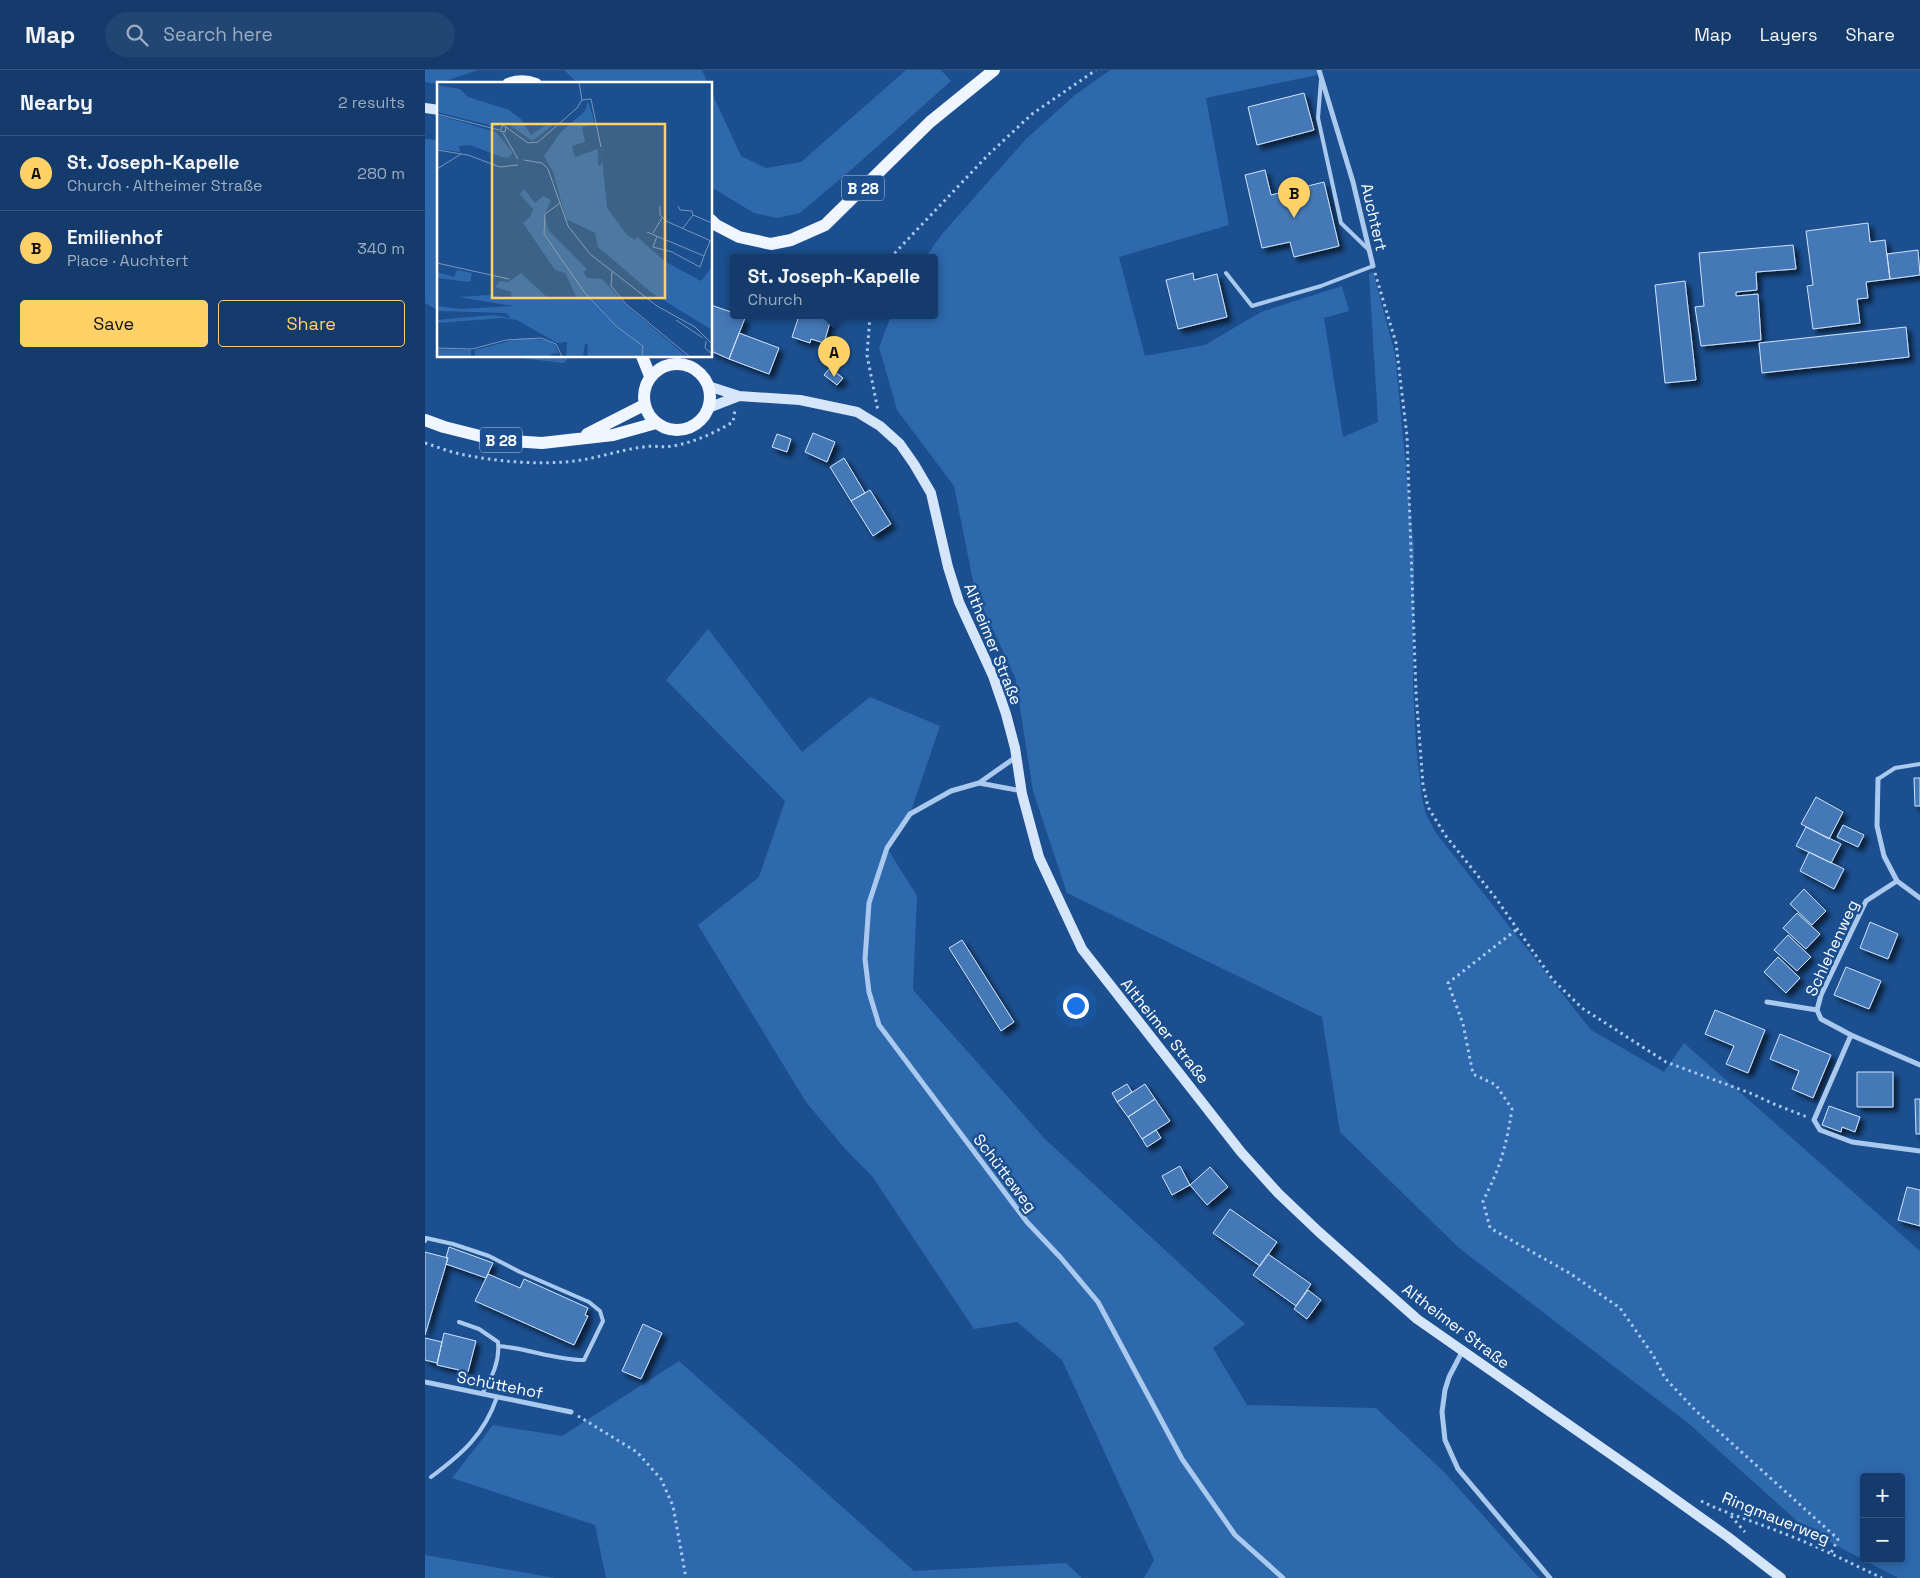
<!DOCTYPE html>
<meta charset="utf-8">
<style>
body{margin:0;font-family:"Space Grotesk",sans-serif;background:#214673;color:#f1f3f6}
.controls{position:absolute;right:15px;bottom:15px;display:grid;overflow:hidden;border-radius:5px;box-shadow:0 2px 8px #0003}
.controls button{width:45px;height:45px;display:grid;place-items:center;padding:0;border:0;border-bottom:1px solid #33557e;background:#143b6b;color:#f1f3f6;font:25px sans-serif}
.you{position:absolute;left:650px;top:935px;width:18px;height:18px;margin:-12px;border:4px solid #fff;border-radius:50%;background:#1a73e8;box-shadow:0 0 0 8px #1a73e833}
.badge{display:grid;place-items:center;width:32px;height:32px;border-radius:50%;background:#ffd166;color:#111;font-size:16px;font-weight:700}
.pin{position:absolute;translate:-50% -41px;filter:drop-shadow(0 1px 2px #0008)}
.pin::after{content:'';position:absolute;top:26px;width:18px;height:15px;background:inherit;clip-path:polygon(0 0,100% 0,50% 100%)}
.popup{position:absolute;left:305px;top:184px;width:208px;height:65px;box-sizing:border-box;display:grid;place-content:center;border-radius:5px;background:#143b6b;filter:drop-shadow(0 1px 4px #0005);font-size:16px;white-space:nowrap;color:#9dadc1}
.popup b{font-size:19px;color:#f1f3f6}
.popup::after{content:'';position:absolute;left:50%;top:100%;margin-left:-10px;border:10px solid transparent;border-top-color:#143b6b}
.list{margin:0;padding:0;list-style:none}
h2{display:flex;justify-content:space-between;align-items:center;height:65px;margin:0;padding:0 20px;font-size:21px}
h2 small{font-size:16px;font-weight:400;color:#9dadc1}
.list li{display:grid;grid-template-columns:32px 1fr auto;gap:15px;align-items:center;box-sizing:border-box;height:75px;padding:0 20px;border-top:1px solid #33557e}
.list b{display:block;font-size:19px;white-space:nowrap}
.list p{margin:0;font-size:16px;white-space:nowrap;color:#9dadc1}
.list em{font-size:16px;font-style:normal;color:#9dadc1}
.actions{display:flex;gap:10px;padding:15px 20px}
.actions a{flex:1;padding:11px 0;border:1px solid #ffd166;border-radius:5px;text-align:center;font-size:18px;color:#ffd166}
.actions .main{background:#ffd166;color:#111}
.icon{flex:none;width:28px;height:28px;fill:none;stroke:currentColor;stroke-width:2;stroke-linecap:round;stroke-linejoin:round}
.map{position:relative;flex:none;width:1495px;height:1508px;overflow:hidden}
header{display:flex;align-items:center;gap:30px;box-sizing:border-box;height:70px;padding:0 25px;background:#143b6b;border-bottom:1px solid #33557e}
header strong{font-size:24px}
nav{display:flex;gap:28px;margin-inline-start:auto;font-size:18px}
.search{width:350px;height:45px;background:#214673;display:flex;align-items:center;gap:12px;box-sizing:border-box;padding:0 18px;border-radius:28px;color:#9dadc1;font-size:19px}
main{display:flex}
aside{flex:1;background:#143b6b}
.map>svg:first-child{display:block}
.green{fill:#2e69ad;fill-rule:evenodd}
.building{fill:#4478b7;stroke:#cfe3fa;filter:url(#shadow)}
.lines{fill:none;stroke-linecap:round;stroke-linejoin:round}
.path{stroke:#a9c9ee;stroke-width:3;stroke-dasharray:2.5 4;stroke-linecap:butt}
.lane{stroke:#a9c9ee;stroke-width:4}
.street{stroke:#a9c9ee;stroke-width:5}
.secondary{stroke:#d6e6fa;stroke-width:10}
.primary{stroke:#f0f6ff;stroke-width:12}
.labels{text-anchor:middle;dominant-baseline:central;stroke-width:5;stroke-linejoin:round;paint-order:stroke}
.shield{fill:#1b4f8f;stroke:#bbcadd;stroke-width:1}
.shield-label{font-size:15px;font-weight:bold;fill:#fff}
.street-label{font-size:16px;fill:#fff;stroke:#1b4f8f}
.inset-road{fill:none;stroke:#7695bc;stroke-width:1}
.view{fill:#ffd166;fill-opacity:0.15;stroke:#ffd166;stroke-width:2.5}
.inset-edge{fill:none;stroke:#fff;stroke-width:2.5}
</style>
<header>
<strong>Map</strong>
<div class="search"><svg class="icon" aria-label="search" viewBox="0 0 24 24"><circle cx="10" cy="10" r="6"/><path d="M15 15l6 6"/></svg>Search here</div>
<nav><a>Map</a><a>Layers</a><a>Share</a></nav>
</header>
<main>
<aside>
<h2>Nearby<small>2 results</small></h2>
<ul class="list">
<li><span class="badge">A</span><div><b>St. Joseph-Kapelle</b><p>Church · Altheimer Straße</p></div><em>280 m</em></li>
<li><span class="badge">B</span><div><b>Emilienhof</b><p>Place · Auchtert</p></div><em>340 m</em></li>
</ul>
<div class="actions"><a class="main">Save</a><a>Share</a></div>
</aside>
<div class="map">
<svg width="1495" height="1508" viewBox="0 0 1495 1508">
<defs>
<filter id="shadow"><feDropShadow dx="4.5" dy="4.5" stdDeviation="2.5" flood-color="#0009"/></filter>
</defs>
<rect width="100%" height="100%" fill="#1b4f8f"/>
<path class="green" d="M0,0H53L12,14L0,12Z
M139,0H277L283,14H154Z
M481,0H516L526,11L427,99L375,143L352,148L329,143L286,117V21L316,86L341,98L376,92Z
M685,0H891L892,5L781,28L804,155L694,187L720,286L780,275L836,242L917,216L924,241L899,248L918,367L953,352L944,204L948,202L970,284L989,479L988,612L991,674L997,728L1001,744L1011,763L1166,960L1239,1002L1259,973L1495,1181V1508H1473L1382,1460L1263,1353L1034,1178L915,1062L897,947L642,823L608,721L590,607L550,521L529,416L472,340L454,277L466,246H509V188H500L517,164L601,69L650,25ZM1439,1407H1476V1489H1439Z
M0,69L14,70V241L0,233Z
M77,286H145L139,293Z
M283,559L377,682L445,627L515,656L485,744L462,778L492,826L488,920L620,1069L820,1254L788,1278L822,1335L951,1338L1020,1403L1114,1508H719L729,1490L637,1290L592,1252L549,1259L447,1106L422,1081L381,1032L273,855L334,807L360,731L241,610Z
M254,1291L489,1501L641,1493L657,1508H181L170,1455L27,1408L68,1355L137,1366Z
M0,1485L130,1508H0Z"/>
<path class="building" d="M879,23L889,60L832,75L823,37Z
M840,100L846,125L899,112L914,176L869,187L865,172L837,178L820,105Z
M1443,153L1445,172L1460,170L1465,209L1441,212L1443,228L1432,229L1435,253L1388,259L1382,216L1388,215L1381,161Z
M1368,175L1371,199L1331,202L1332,220L1311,222V226L1333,224L1336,270L1276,276L1270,237L1279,236L1274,183Z
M1493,180L1495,205L1465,209L1462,184Z
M768,203L769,210L792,204L802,247L753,259L741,210Z
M1260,211L1271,310L1240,313L1230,215Z
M286,235L309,243V246L320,248L304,289L286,281Z
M374,246H396L406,249L399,273L386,269L385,273L367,267Z
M1481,257L1484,287L1337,303L1334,273Z
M314,263L354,278L344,304L304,289Z
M405,298L418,308L412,315L399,305Z
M388,363L410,372L402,392L380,382Z
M352,364L366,369L362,382L347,377Z
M419,388L440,423L426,431L405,397Z
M445,420L466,454L448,466L426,431Z
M1489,708H1495V736H1490Z
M1391,727L1418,742L1404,769L1376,754Z
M1418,755L1439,765L1433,777L1412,767Z
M1381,757L1416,774L1406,793L1371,776Z
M1384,782L1419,799L1409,819L1375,801Z
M1379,819L1401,841L1387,855L1365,834Z
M1372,843L1395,864L1381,879L1358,858Z
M1445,852L1473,864L1463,889L1435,878Z
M1363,865L1386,887L1372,901L1349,880Z
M537,870L589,952L576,961L524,878Z
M1353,887L1375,908L1361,923L1339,902Z
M1421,897L1456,911L1444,939L1409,925Z
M1290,940L1340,960L1323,1003L1301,994L1309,976L1280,964Z
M1355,964L1406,985L1388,1028L1367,1019L1374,1001L1345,989Z
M1432,1002H1468V1037H1432Z
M702,1014L707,1022L692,1032L687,1023Z
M720,1014L730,1029L703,1047L692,1032Z
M730,1029L745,1051L717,1069L703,1047Z
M1490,1029H1495V1064H1491Z
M1404,1036L1435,1047L1430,1062L1417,1057L1416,1062L1397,1055Z
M731,1060L736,1068L722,1077L717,1069Z
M755,1096L765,1115L747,1125L737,1106Z
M785,1097L803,1117L782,1135L765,1115Z
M1482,1117L1495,1120V1156L1473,1150Z
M805,1139L852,1172L835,1196L788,1163Z
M24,1177L68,1193L61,1208L21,1194L23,1188H21Z
M0,1182L23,1188L0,1265Z
M843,1184L886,1214L871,1236L828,1205Z
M63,1204L95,1218L99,1209L163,1238L160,1245L163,1246L149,1275L50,1231Z
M883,1220L896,1230L882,1249L869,1239Z
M218,1254L237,1263L216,1309L197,1301Z
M19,1263L51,1271L43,1302L12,1295Z
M0,1268L17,1272L12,1293L0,1290Z"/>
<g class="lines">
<path class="path" d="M465,188L563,85L607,44L671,0
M950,203L971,273L982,366L991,623L998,715L1003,737L1020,765L1070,827L1128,910L1157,938L1241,992L1325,1023L1349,1034L1382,1047
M445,246L442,285L453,341
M0,373C13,377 27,383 40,385C75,392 115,395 150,391C173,388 195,380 218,377C228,375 238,378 248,376C270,372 289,363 308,352L310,340
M1091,860L1023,913L1038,954L1048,1004L1071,1015L1087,1039C1081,1077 1076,1096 1058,1131L1065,1158L1146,1204L1195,1238L1228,1285L1240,1308L1270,1340L1413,1469L1406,1483
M153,1346L212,1382L236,1409L248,1436L261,1508
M1276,1431C1302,1444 1328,1451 1355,1462C1390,1475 1423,1492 1457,1508
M1306,1446L1320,1462"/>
<path class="lane" d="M896,10L893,48L916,153L943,179
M801,203L827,236L896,216L948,196
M1453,709L1470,698L1495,694
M0,1171L1,1168L28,1174L64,1186L95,1202L164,1232L175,1241L178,1251L159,1290C129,1290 103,1278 73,1276
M34,1252L54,1259L73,1272C75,1292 67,1307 57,1324
M6,1407C37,1384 59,1365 72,1327"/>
<path class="street" d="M894,0L928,112L948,196
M591,687L554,713L526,721L485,744L462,778L444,833L440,889L444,922L454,955L602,1152L636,1188L673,1232L757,1389L810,1465L858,1508
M1453,709L1452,756L1459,786L1472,811L1495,828
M554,713L597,721
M1342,932L1392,940L1396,949L1426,965L1495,995
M1392,940L1396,925L1441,831L1472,811
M1426,965L1389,1050L1395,1060L1427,1072L1495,1081
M1037,1282L1024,1307L1020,1320L1017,1342L1020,1370L1033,1399L1125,1508
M0,1312L146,1342"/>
<path class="secondary" d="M0,38L14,40
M283,316L314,326L375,330L432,342L455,356L475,374L489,394L506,423L523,497L534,532L568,606L581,644L590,678L597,724L614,787L657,879L816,1082L853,1123L894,1162L992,1249L1233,1417L1303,1467L1356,1508
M283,338L314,326"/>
<path class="primary" d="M83,14C93,10 101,10 111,14
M286,150L291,155L314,167L346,174L366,170L400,155L505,52L569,0
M217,286L225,306
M219 327a33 33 0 1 1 66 0a33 33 0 1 1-66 0Z
M0,350L19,357L71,370L117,373L188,365L231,353
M162,364L219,335"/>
</g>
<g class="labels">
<g class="shield">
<rect x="417" y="105.5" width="42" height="25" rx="4"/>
<rect x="55" y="357.5" width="42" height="25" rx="4"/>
</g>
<g class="shield-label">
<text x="438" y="118">B 28</text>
<text x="76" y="370">B 28</text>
</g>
<g class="street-label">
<text transform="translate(949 147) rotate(77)">Auchtert</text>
<text transform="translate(568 574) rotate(68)">Altheimer Straße</text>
<text transform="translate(1407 878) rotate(-65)">Schlehenweg</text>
<text transform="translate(740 961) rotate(51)">Altheimer Straße</text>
<text transform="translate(580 1103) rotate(53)">Schütteweg</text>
<text transform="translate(1031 1256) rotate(37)">Altheimer Straße</text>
<text transform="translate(75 1315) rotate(11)">Schüttehof</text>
<text transform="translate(1351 1448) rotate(22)">Ringmauerweg</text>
</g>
</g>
<g transform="translate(12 12)">
<rect width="275" height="275" fill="#1b4f8f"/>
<path d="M0,3L23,7L31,15L72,28L84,37L94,53L113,40L116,43L95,59L70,41L56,44L0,30ZM151,19L158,42L145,45L148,60L135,64L138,75L161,67V84L165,82L164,65L170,126L190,153L198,158L200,155L229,180L264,199L275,185V248L215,211L161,165L158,151L129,137L116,90L107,74L124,50L148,29ZM0,33L59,50L76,71L71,76L64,75L33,63L22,64L23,70L0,67ZM87,107L98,121L106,114L114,118L108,132L111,148L150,187L146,190L150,196L165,197L189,223L250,275H150L151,263L148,261L146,275H129L130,260L120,261L80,238L66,236L0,241V238L55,233L74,236L69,231L0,229V224L24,227L76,224L21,215L52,213L75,217L74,210L58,205L63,199L71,200L84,191L111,216L137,217L139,214L128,191L118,188L86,141L93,135L96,127L83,112ZM20,188L35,191L33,200L0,196V190L17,195ZM85,256L110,258L118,263L121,271L114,272L113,275H38V268ZM0,267L34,268V275H0Z" fill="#2e69ad"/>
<path class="inset-road" d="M145,18L154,17L164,65M0,32L62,48M69,45L68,50L63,49L66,43L91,61L101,60L140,26L145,18L142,0M66,51L81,77M0,68L31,73L63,85L81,83M87,78L105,81L111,87L131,144L153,172L220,224L258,245L275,262M0,87L24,72M123,121L108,132L107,152L148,211L179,244L206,264L205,275M223,124V133L229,139L274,159M241,124L243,128L255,129L256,133M246,146L256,133L275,141M210,150L267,174L273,159M216,151L225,136M220,154L216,165L235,170L263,185L267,174M0,181L72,197M175,190L174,204L189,222L253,275M239,238L266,256M269,259L268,266L275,272M0,266L35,267L69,258L104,256L119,262L125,275"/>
<path class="view" d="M55,42H228V216H55Z"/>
<rect width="275" height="275" class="inset-edge"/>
</g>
</svg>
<div class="controls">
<button>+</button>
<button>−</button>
</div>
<div class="you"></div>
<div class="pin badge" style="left:409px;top:307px">A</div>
<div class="popup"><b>St. Joseph-Kapelle</b>Church</div>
<div class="pin badge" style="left:869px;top:148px">B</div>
</div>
</main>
